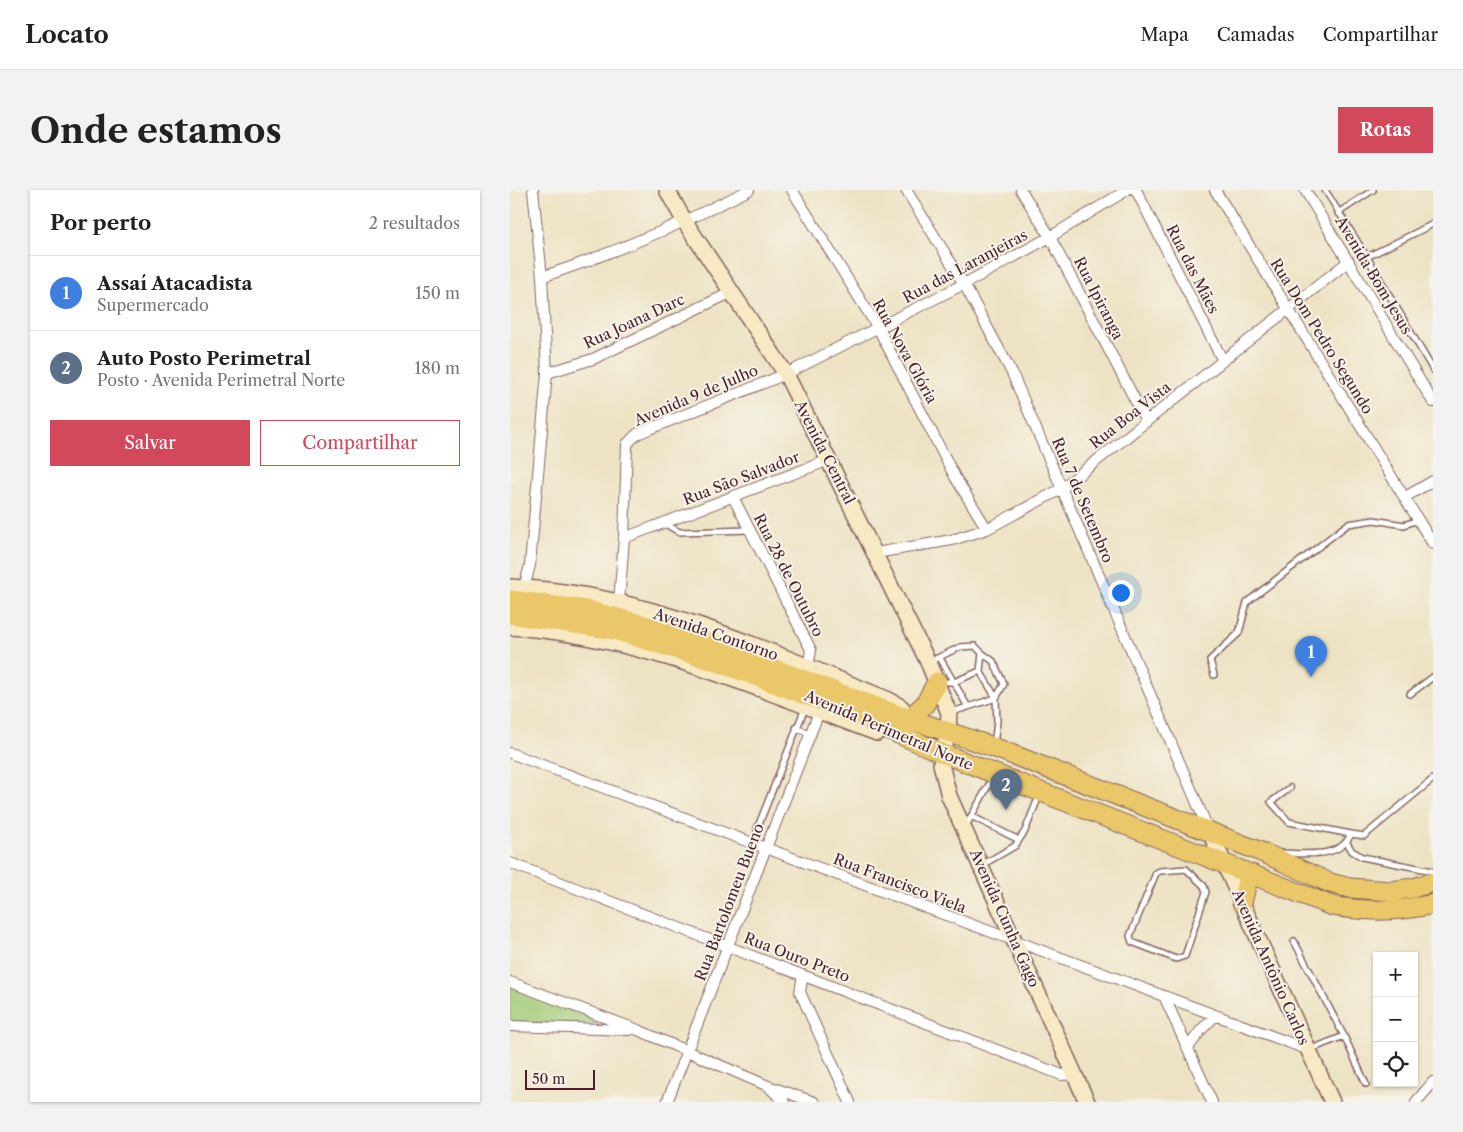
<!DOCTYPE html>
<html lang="pt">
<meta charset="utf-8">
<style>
body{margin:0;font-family:"Libre Caslon Text",serif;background:#f2f2f2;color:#222}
.controls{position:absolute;right:15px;bottom:15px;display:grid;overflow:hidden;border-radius:0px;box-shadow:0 1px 4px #0004}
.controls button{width:45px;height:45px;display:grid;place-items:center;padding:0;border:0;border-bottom:1px solid #e0e0e0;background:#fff;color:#222;font:25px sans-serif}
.scale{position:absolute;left:15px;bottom:12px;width:70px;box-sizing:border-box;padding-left:5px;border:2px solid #4a1f2b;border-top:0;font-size:14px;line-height:18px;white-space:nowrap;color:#4a1f2b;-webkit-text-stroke:4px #f7f3e8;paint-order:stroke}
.you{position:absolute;left:610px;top:402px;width:18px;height:18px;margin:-12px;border:4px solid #fff;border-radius:50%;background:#1a73e8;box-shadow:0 0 0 8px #1a73e833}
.badge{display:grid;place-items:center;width:32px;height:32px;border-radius:50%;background:#d1495b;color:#fff;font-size:16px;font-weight:700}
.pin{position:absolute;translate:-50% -41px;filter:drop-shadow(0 1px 2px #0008)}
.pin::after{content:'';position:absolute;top:26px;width:18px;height:15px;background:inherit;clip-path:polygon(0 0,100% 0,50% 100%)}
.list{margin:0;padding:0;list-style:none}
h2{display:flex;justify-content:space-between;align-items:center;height:65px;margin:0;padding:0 20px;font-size:21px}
h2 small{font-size:16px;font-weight:400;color:#767676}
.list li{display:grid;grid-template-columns:32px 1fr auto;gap:15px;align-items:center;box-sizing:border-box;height:75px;padding:0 20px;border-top:1px solid #e0e0e0}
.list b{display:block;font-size:19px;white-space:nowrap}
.list p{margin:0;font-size:16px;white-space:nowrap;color:#767676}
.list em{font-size:16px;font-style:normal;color:#767676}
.actions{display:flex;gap:10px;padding:15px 20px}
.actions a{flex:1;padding:11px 0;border:1px solid #d1495b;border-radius:0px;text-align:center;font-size:18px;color:#d1495b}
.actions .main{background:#d1495b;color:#fff}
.icon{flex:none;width:28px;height:28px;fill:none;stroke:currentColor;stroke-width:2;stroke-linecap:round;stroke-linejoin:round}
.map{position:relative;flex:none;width:923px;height:912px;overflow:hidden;border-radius:0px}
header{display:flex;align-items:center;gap:30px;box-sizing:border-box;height:70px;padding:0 25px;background:#fff;border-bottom:1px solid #e0e0e0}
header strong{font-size:24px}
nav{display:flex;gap:28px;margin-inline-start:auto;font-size:18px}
.intro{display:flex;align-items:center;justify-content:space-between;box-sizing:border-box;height:120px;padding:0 30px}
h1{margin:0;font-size:35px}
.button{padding:12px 22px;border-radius:0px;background:#d1495b;color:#fff;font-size:18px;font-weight:700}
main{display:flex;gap:30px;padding:0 30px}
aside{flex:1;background:#fff;border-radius:0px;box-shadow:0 1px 4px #0004}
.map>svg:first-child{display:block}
.green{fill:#a3cd78;stroke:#767652}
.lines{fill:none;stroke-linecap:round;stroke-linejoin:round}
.lane-casing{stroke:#836461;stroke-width:8}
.street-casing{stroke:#836461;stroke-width:12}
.secondary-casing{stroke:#836461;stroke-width:18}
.highway-casing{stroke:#836461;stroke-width:21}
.lane{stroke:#fff;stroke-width:5}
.street{stroke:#fff;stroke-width:10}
.secondary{stroke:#f7e9c3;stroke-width:15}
.highway{stroke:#eac769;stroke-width:19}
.labels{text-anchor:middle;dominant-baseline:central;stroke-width:4;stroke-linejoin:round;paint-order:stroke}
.street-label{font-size:15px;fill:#4a1f2b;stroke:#f7f3e8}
</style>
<header>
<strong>Locato</strong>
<nav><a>Mapa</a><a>Camadas</a><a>Compartilhar</a></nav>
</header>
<div class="intro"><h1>Onde estamos</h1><a class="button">Rotas</a></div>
<main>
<aside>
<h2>Por perto<small>2 resultados</small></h2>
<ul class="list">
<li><span class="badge" style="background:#3f7fe0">1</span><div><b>Assaí Atacadista</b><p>Supermercado</p></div><em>150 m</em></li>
<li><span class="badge" style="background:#5c6f8a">2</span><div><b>Auto Posto Perimetral</b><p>Posto · Avenida Perimetral Norte</p></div><em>180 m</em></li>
</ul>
<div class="actions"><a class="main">Salvar</a><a>Compartilhar</a></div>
</aside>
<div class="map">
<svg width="923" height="912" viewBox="0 0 923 912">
<rect width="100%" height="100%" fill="#f7f3e8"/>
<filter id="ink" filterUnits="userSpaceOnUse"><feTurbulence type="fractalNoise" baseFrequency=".02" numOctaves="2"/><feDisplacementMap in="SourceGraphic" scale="10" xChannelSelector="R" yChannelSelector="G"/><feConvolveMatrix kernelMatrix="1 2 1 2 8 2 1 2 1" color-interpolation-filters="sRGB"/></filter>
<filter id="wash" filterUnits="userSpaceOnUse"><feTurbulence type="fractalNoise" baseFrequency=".0096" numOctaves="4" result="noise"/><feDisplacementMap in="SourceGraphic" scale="20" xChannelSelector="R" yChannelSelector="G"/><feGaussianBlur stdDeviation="1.12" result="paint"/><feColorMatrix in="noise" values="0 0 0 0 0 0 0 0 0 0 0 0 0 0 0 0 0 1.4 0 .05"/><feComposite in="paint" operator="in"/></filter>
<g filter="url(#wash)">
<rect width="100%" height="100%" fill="#ede3c4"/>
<path class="green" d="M0,798L99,834L0,833Z"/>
</g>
<g filter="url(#ink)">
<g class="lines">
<defs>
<path id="lane" d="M815,0L857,67L923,180
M828,23L863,0
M857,67L923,34
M154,333L169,342L240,340
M430,468L458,517
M421,471L450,457L465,456L472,463L470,481L486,508L487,532L484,554
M704,485L700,470L729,443L737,412L838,334L864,330L894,335L908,330
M430,492H444L470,481
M900,504L923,487
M442,522L486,508L494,494L483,471L472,463
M286,538L301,544
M461,626L509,650
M456,636L483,587
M247,639L295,518
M841,644L854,646L923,589
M837,653L842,661L852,667L923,681
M770,663C794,663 830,670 841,644L779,632L761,612L780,598
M472,675L505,656L515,641L529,606
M676,679L694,696L696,702L675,766L666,769L622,752L620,746L646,683L650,681Z
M784,751L834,846L799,860
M834,846L856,894"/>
<path id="street" d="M282,0L368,138L445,287L477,339
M396,0L454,94L502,183L699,641
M511,0L540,47L636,231
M626,0L713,171
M705,0L923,354
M795,0L923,212
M32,87C104,63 172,34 239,0
M37,183L83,169L222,102
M223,307L301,460L298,477
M895,307L923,291
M114,348L319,270
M366,363L442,350L477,339L551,299L839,71
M14,398L20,375L37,183L32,87L23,0
M109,412L114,348L117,254L127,244L276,184L454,94L540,47L617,0
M0,563L799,860
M0,673L552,885L565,884
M293,785L290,802L340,912
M0,792L128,840L258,896L304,912
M654,806L702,912
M0,836L119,840
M678,858L691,840L705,826
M261,899L274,912
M157,912L309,522
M906,912L923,892"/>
<path id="secondary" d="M157,0L175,32L276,184L418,472L439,523L438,541L431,574L439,606L577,912
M0,397C133,402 258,461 379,510L391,517L400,528
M0,437C124,444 251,500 367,543
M700,642L822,912"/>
<path id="highway" d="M0,410L77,420L180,447L385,524L483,557L754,663L820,693L840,698L881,701L903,698L923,692
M0,424L104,440L216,475L320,514L432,563L822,716C857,722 889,722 923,714
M400,528L415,514L427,492
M732,713L737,692L742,684"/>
</defs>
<use href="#lane" class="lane-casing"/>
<use href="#street" class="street-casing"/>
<use href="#secondary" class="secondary-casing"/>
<use href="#highway" class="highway-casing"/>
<use href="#lane" class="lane"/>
<use href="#street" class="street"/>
<use href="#secondary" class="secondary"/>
<use href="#highway" class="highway"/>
</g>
</g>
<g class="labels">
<g class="street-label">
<text transform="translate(455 76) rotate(-28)">Rua das Laranjeiras</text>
<text transform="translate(683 79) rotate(63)">Rua das Mães</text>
<text transform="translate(864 85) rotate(59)">Avenida Bom Jesus</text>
<text transform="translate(589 108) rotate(63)">Rua Ipiranga</text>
<text transform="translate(124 131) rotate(-25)">Rua Joana Darc</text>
<text transform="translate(812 146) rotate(58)">Rua Dom Pedro Segundo</text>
<text transform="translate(395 161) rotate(61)">Rua Nova Glória</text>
<text transform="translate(186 205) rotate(-23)">Avenida 9 de Julho</text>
<text transform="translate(620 225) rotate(-38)">Rua Boa Vista</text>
<text transform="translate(315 262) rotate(63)">Avenida Central</text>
<text transform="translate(231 288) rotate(-21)">Rua São Salvador</text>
<text transform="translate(573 310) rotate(67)">Rua 7 de Setembro</text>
<text transform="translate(279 385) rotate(63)">Rua 28 de Outubro</text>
<text transform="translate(206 444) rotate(19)">Avenida Contorno</text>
<text transform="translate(379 540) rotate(23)">Avenida Perimetral Norte</text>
<text transform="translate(390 693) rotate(21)">Rua Francisco Viela</text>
<text transform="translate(219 712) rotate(-69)">Rua Bartolomeu Bueno</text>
<text transform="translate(495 728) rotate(66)">Avenida Cunha Gago</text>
<text transform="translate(287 767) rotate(21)">Rua Ouro Preto</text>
<text transform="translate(761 777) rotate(66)">Avenida Antônio Carlos</text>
</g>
</g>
</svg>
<div class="controls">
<button>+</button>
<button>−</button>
<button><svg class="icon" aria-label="locate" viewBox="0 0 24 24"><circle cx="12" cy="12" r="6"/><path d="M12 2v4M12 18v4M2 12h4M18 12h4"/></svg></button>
</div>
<div class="scale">50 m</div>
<div class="you"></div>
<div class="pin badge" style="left:801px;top:487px;background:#3f7fe0">1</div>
<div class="pin badge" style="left:496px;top:620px;background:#5c6f8a">2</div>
</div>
</main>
